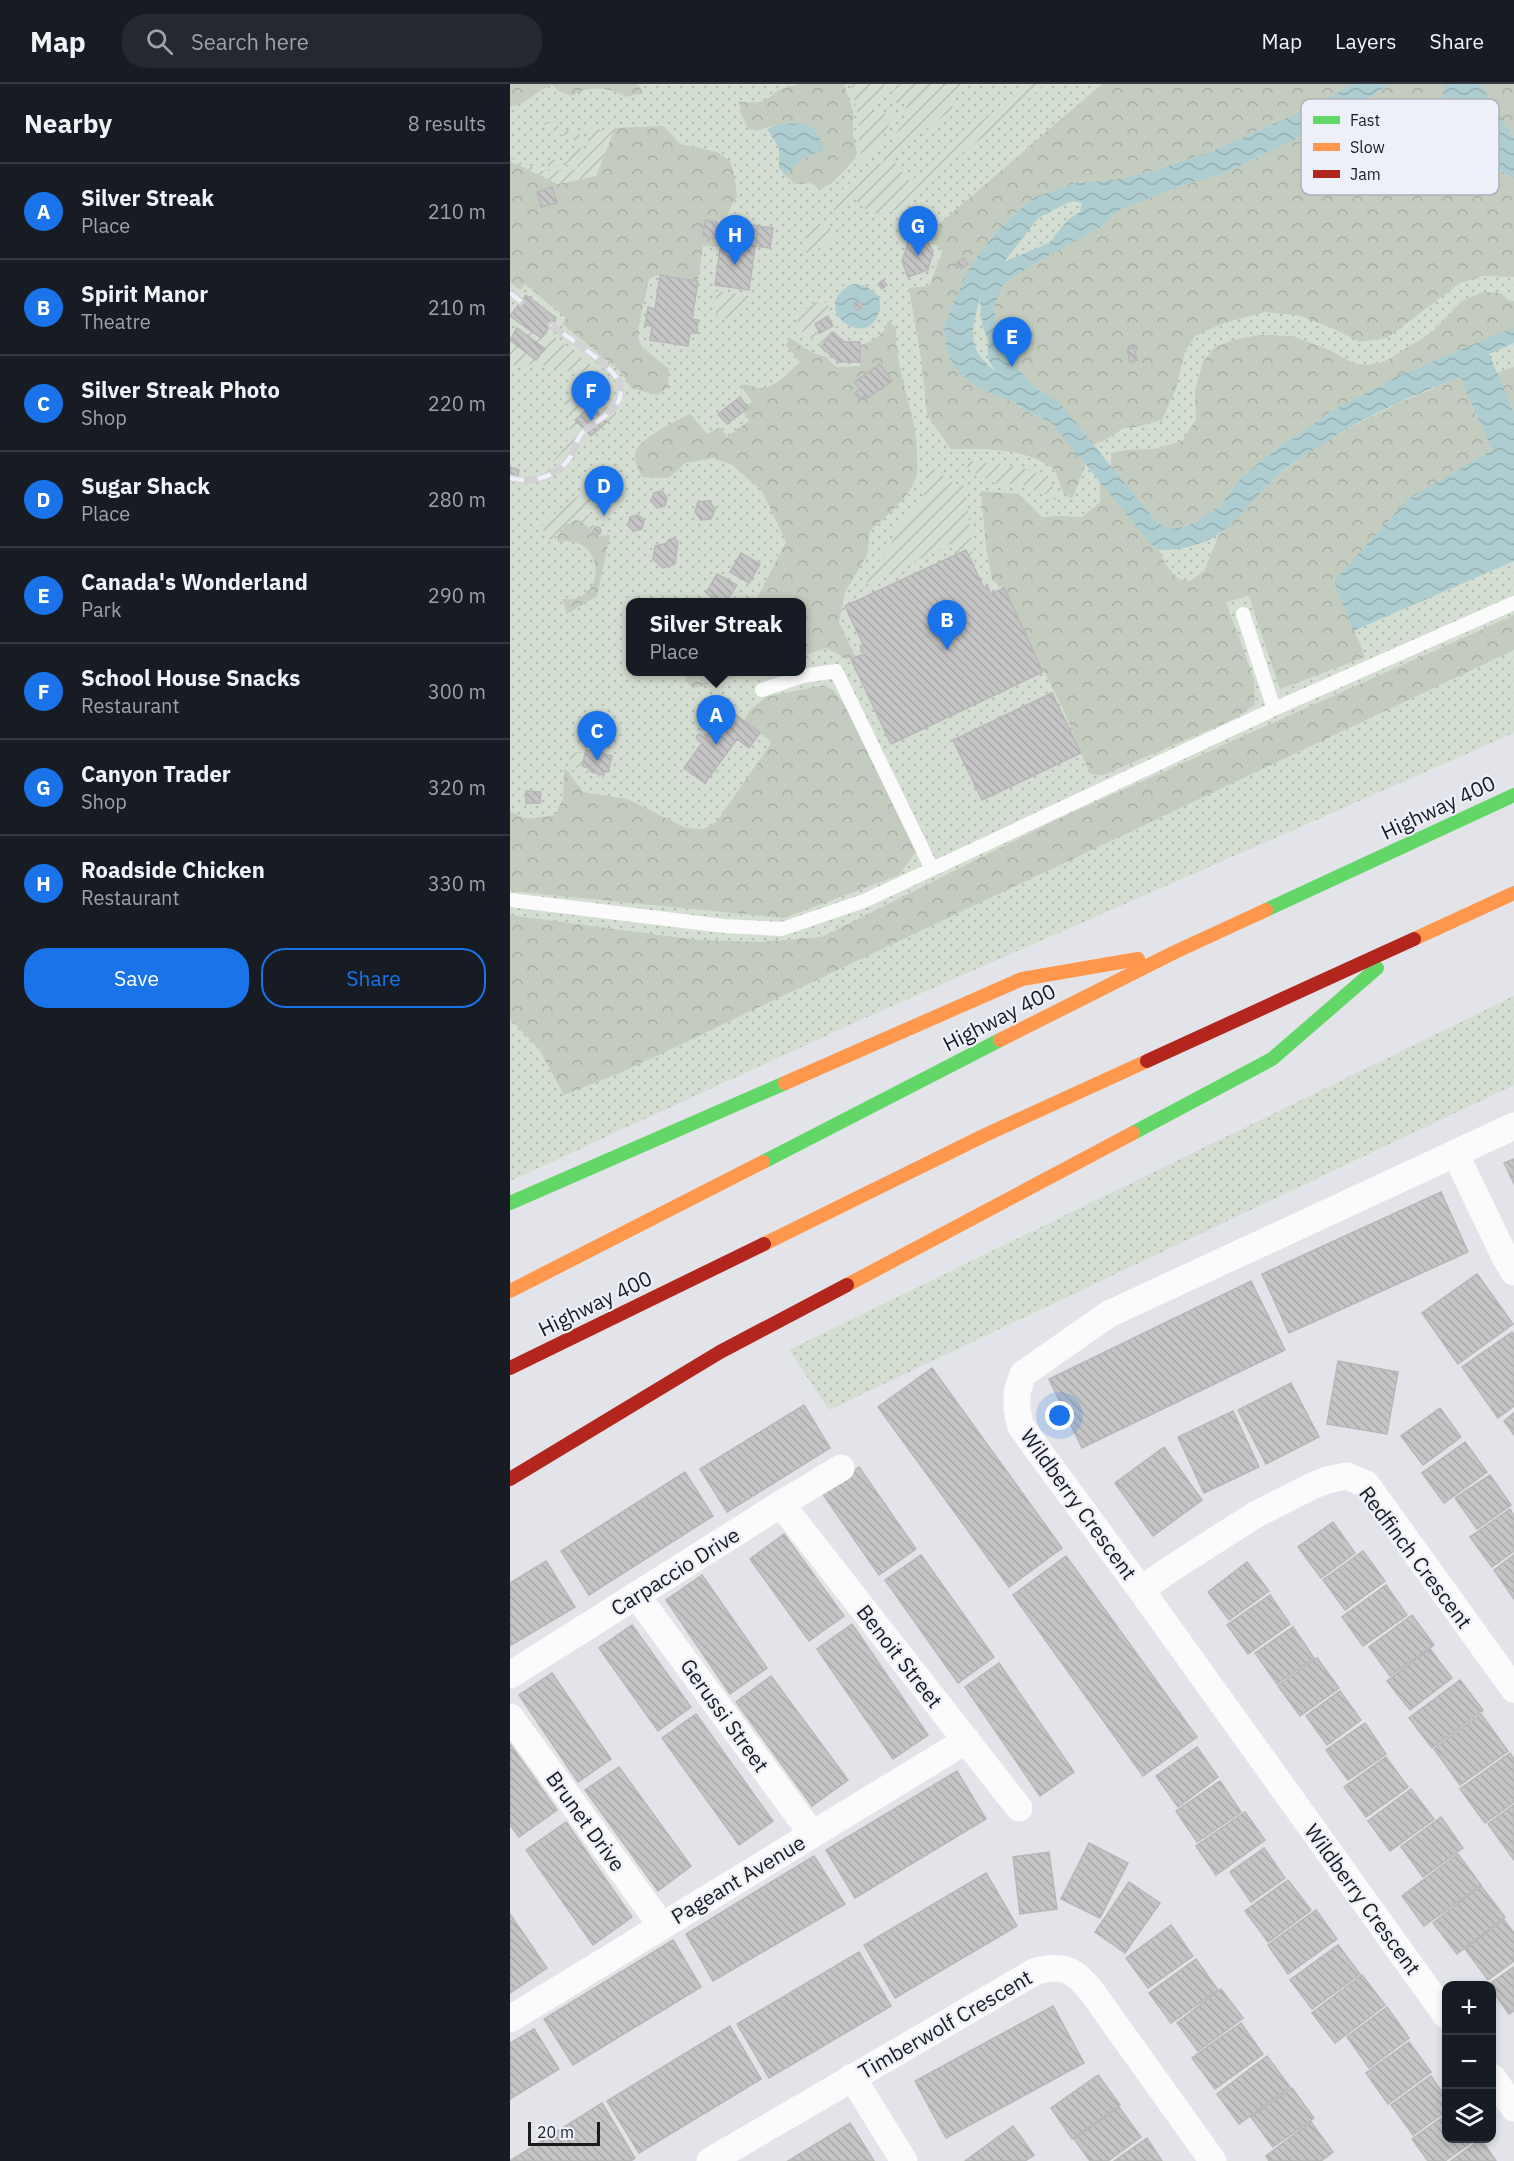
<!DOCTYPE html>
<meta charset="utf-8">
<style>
body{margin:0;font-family:"IBM Plex Sans",sans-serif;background:#242831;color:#f1f3f6}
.controls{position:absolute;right:18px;bottom:18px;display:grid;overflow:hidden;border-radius:12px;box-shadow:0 3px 9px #0003}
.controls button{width:54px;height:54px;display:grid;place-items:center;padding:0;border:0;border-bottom:2px solid #363941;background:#171b24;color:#f1f3f6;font:30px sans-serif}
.scale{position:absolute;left:18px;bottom:15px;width:72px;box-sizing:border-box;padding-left:6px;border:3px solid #1a1b1e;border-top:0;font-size:16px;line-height:21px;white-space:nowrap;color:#1a1b1e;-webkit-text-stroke:4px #eef0f9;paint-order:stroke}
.you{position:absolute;left:550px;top:1332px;width:21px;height:21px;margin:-15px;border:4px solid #fff;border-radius:50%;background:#1a73e8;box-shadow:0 0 0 9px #1a73e833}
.badge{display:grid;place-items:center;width:39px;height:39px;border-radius:50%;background:#1a73e8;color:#fff;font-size:20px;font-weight:700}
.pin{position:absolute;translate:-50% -50px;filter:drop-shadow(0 2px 3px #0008)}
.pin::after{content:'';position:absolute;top:32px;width:21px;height:18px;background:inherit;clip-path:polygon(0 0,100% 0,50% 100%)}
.popup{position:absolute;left:116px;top:514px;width:180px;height:78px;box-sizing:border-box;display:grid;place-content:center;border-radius:12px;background:#171b24;filter:drop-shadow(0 2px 4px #0005);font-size:20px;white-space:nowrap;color:#9ea1a6}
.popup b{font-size:22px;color:#f1f3f6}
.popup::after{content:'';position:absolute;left:50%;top:100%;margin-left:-12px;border:12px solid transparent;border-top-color:#171b24}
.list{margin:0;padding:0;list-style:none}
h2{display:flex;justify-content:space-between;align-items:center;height:78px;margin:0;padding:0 24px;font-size:26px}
h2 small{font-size:20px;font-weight:400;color:#9ea1a6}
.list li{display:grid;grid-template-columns:39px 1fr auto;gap:18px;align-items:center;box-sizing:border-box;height:96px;padding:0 24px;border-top:2px solid #363941}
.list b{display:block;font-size:22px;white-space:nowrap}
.list p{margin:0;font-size:20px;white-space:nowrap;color:#9ea1a6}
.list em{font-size:20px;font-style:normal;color:#9ea1a6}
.actions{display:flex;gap:12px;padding:18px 24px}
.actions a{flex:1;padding:14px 0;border:2px solid #1a73e8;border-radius:24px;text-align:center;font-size:21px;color:#1a73e8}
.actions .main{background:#1a73e8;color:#fff}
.icon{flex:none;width:33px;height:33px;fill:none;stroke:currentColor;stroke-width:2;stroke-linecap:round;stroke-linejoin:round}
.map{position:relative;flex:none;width:1004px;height:2077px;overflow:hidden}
header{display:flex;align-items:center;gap:36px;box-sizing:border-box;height:84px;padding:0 30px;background:#171b24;border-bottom:2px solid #363941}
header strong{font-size:28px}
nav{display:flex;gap:33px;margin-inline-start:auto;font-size:21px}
.search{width:420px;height:54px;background:#242831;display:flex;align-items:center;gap:15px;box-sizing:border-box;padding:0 21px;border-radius:24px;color:#9ea1a6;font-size:22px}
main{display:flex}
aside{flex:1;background:#171b24}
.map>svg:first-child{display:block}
.grass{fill:url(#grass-dots);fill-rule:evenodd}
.forest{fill:url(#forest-crowns)}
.garden{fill:url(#garden-furrows)}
.water{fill:url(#water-waves);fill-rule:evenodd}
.building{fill:url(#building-back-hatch);stroke:#b8b7b8;stroke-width:1.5}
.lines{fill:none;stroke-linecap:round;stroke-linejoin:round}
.lane{stroke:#fbfbfc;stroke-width:14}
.street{stroke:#fbfbfc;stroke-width:27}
.fast{stroke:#63d668;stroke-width:14}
.slow{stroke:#ff974d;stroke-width:14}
.jam{stroke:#b3261e;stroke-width:14}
.rail-casing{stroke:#d2d2d4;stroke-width:7}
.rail{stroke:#eef0f9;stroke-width:4.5;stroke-dasharray:14;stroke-linecap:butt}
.labels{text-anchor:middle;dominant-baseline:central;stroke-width:4.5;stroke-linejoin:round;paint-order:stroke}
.street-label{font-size:21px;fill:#1a1b1e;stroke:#eef0f9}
.key{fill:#eef0f9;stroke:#aeb0b7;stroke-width:1.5}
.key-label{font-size:16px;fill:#1a1b1e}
</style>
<header>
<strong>Map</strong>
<div class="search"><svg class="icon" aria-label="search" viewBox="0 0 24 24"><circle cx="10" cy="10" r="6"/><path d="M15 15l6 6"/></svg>Search here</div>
<nav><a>Map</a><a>Layers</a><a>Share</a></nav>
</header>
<main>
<aside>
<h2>Nearby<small>8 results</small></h2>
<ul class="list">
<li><span class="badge">A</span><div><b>Silver Streak</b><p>Place</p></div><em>210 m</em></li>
<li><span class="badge">B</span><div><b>Spirit Manor</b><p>Theatre</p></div><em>210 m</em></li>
<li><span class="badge">C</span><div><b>Silver Streak Photo</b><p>Shop</p></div><em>220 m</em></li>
<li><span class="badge">D</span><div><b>Sugar Shack</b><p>Place</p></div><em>280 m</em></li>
<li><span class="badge">E</span><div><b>Canada's Wonderland</b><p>Park</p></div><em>290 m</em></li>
<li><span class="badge">F</span><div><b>School House Snacks</b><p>Restaurant</p></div><em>300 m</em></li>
<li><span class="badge">G</span><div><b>Canyon Trader</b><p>Shop</p></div><em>320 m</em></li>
<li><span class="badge">H</span><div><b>Roadside Chicken</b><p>Restaurant</p></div><em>330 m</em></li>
</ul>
<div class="actions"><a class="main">Save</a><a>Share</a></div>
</aside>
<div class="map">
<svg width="1004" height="2077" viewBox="0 0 1004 2077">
<defs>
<pattern id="grass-dots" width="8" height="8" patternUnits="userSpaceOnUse" patternTransform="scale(1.5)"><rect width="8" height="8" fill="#d5ded2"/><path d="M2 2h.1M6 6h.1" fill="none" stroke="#b6beb4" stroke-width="1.8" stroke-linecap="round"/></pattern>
<pattern id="forest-crowns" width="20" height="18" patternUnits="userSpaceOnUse" patternTransform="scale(1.5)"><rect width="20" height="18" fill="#c3ccbf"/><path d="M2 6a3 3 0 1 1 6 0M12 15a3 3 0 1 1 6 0" fill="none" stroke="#a7afa4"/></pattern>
<pattern id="garden-furrows" width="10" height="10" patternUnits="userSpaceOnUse" patternTransform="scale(1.5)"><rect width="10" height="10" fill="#d5ded2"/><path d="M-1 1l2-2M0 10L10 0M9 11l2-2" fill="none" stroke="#b6beb4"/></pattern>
<pattern id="water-waves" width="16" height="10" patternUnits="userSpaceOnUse" patternTransform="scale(1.5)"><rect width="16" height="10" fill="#aecdd0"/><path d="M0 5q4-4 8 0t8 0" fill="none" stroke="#95afb2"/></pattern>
<pattern id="building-back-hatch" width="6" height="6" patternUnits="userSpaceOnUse" patternTransform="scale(1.5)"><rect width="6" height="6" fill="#c5c5c6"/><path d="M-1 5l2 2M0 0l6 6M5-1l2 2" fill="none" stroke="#a9a9aa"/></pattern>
</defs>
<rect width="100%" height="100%" fill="#e3e4e9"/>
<path class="grass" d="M0,0H1004V649L355,934L0,1097ZM121,518H292V588H121Z
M1004,912V1001L319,1326L279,1266Z"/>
<path class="forest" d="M0,0H128L133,9L115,13C101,3 76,1 63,12L48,7L42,1C26,7 17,20 0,23Z
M290,0H334L343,27V51L347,69L345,75L324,97L310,106L302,99L285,100L275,91L296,72L311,68L284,39L268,40L246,47L238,44L231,30L229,18C249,18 251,21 266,8C271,4 283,2 290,0Z
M592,0H841L806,21L705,66L643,87L603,96L565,99L525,113L490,143L462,179L434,243L473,306L505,319L521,330L541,338L549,318L525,304L505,282L489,255L484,223L493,200L529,177L591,143L609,126L671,102L713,90L818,39L880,0H933L935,40L982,81L1004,95V193L973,192L950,199L877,254L850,258L824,245L788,231L755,228L714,239L685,252L675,267L666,305L652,336L626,343L614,344L595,356L583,361L563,413L560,414L553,408L545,386C514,363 478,365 441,365L417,331L411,274L399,204L419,202L433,167L415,152Z
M971,0H1004V54Z
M154,42L170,60L207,68L220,77L224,89L227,112L217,131L205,137L203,147L211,149L209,163L193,162L188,197C175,195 149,185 139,196L129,240L128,255L132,263L159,285L158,303L148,311L121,304L111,288L52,240L56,234L15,200L10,206L0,198V77L48,100L86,92L105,44Z
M973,208L991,209L999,217H1004V243L886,293L825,325L765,366L731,393L711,421L682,440L663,445L647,439L619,433L639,458L649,466L656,481L668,495L680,497L694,487L709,451L769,390L811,360L849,339L889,319L950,293L982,366L948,386L824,497L855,573L770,605L739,512L716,518L744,595L745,621L724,635L593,691L580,690L554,627L492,503L482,496L476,462L471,407L509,410L532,433L547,432L572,433L590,418V397L601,382V369L616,366L644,365L672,357L686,335L685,306L693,278L704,264L723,256L750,251L783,252L822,267L843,279L857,281L874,278L922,248L952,217Z
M378,237L386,243C384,287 407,328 407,372C407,377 408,385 407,390C401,413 376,432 360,447L357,471L335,508L329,538L345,572L337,575L316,564L292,572V518H245L276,458L252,407L222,381L204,374L175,379L159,394L132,393C129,386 124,378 125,370C127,355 167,336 180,330L197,350L210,343L217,353L239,337L233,325L242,318L230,301C238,300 241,303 249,304C264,307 279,287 290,278L276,261L279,254L303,269L316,273L326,283L351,282V261C364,257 375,251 378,237Z
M1004,283V329L987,289Z
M66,436L70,437L83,447V449L88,452L100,451L87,512L57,530L52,515C98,521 97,449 48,458L47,453L55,442Z
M1004,531V566L110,989L54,1011L29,965L0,935V831L187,856L248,858L312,853L548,735Z
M172,588H242L182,605Z
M314,601L323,606L342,630L407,766L389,791L274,834L0,807V727L16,735L45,731L53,714L54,686L56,685L73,708L117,715L176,744L194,745L207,737L262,658L234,636L241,625L256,613Z"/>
<path class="garden" d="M343,0L379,1L361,24L362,28L384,31L368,62L349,78L351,68L348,52L349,35L340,1Z
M390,0H451L441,26L380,73L400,98L516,0H535L491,39L423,92L402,119L377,129L361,130L344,115L325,127L321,121L335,103L350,90L372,79L397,28L394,20L384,19L381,9Z
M31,36L73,52L70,69L60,81L37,82L40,75L57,78L67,63L64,56L47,49V46L29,38Z
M80,44L92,46L105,44L86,92L48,100L0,77V74L33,87L65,86L76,72Z
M311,141L319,143L325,150L316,160L299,171L296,168C296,153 296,145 311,141Z
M207,207L236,211L234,221L216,235L208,233L204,225Z
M305,218L318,219V232L305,240L307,244L305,245L309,252L321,246L322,247L312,260L298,253L291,246L287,235L289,231Z
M14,242L31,254L37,247L93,290L89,295C60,288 30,276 0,282V261L3,257L34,265L11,247Z
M54,312L59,316L63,314L101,324L106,328L107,334L104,338H96L82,321L66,335L77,348V357L48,380L44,376C62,359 66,335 51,314Z
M455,376C480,380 524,379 540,399C544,403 545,411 547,417L534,409L510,400H486L468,391L454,380Z
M420,382L443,399L455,402L463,471L473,514L450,480L440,460L356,501L361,487L380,464L384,449L414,412Z
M75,410L83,417L75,424C80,430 78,438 85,443L83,447C79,444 76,440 72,438C58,430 50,452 40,456L32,445L33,439L68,412Z
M66,668L75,670L72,682L82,685V688L93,691L94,687L102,688L103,693C84,693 68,692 58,673Z"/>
<path class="water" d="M841,0H880L818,39L713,90L671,102L609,126L591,143L529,177L493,200L484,223L489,255L505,282L525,304L549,318L647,439L663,445L682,440L711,421L731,393L765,366L825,325L886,293L1004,243V259L979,270L1004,329V477L843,547L824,497L898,415L982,366L950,293C903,311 852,333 810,362C796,371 780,380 768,391C726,430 715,466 649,466L639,458L541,338L521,330L505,319L473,306L456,294L443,282L436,263L434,243L442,222L462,179L490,143L525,113L565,99L603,96L643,87L705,66L806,21ZM561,117L572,119L570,128L558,136L539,159L494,178L528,134ZM470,213L472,241L478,256V275L485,287C455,264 462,246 470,213Z
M933,0H971L1004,54V95L982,81L952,66L935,40Z
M294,39C303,42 310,53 314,63L311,68L296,72L275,91L269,84V64L257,45L268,40Z
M342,200C358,200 375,210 369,228C357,269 296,223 342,200Z"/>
<path class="building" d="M42,103L47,119L31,123L27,108Z
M195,136L207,138L205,154L193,152Z
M214,137L248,142L239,206L205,201Z
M248,142L263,144L260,164L245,162Z
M412,149L423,167L418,186L398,193L392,177L398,159Z
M454,174L458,180L451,185L447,179Z
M150,191L188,197L182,235L188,236L187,249H180L178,262L140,256L142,242L135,241L138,223L145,225Z
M373,196L377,201L372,205L368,200Z
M16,211L46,234L31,254L0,232Z
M344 222a4 4 0 1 1 8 0a4 4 0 1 1-8 0Z
M318,232L323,242L310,249L305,240Z
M7,244L35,265L26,276L0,256Z
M323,248L334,258H350V278H329L311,263Z
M624,263L627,276L620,278L617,265Z
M370,280L382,297L356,315L354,312L350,315L345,309L350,305L345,298Z
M230,313L238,324L217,340L208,330Z
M82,321L97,338L81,352L65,336Z
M0,383L9,386L7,395L0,393Z
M152,407L157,414L155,422L147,424L141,417L144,409Z
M199,417L205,425L201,435L191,436L185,428L188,418Z
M128,431L134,436L132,445L124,447L118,442L120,433Z
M83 447a4 4 0 1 1 8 0a4 4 0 1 1-8 0Z
M164,454L168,457L165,480L153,484L143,475L145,462L157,459L158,456Z
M456,466L474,504L477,502L481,510L494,504L533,588L381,660L341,575L354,570L350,562L353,560L335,522Z
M231,469L250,480L239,499L220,488Z
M207,490L227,501L216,518H211L196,509Z
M542,609L571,669L472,716L443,656Z
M217,624L250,649L239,664L227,655L195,699L174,684L192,659L186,654L187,652L189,650L195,654Z
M76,666L102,672L98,688L94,687V691L81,688L82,685L72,682Z
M16,707L31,708L30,719H16Z
M1004,1075V1100L994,1079Z
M931,1108L958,1168L779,1249L752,1190Z
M967,1190L1003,1240L948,1280L912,1229Z
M741,1197L775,1266L572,1364L539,1295Z
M1002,1248L1004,1251V1322L988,1334L952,1283Z
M828,1277L888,1288L877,1350L817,1340Z
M422,1284L552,1464L499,1503L368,1323Z
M781,1299L809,1353L756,1380L728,1326Z
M294,1321L320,1364L217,1428L190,1385Z
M930,1324L951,1353L913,1381L891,1352Z
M723,1327L749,1383L694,1409L668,1353Z
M1004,1329V1351L994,1337Z
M955,1358L977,1388L934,1419L912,1389Z
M654,1363L692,1416L643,1452L605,1399Z
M349,1383L406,1465L369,1491L312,1409Z
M175,1388L203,1432L79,1511L51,1467Z
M980,1391L1001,1421L967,1445L945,1414Z
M1000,1425L1004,1431V1467L982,1483L960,1453Z
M823,1438L845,1469L811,1494L788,1463Z
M274,1450L334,1532L299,1557L240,1475Z
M853,1467L875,1497L835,1526L813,1496Z
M411,1471L484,1573L448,1599L375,1496Z
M1004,1471V1515L984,1486Z
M556,1472L687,1653L633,1692L503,1511Z
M36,1477L65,1523L0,1562V1499Z
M737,1478L759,1507L719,1536L698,1508Z
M192,1491L257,1584L220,1610L156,1516Z
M876,1501L897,1531L853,1562L832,1533Z
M760,1511L780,1540L738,1570L717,1541Z
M902,1531L924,1561L880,1592L859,1563Z
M342,1540L418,1651L383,1675L307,1565Z
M122,1541L181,1623L148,1647L89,1564Z
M783,1543L804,1574L767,1600L745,1569Z
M920,1565L942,1594L900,1626L877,1597Z
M807,1574L829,1604L790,1632L768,1602Z
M489,1579L564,1688L530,1712L455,1603Z
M42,1589L101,1675L68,1698L9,1611Z
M261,1592L338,1696L302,1722L226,1618Z
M950,1596L973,1626L922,1664L899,1634Z
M830,1607L851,1636L817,1661L796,1632Z
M186,1630L263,1737L229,1761L152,1654Z
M971,1630L998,1667L950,1701L924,1665Z
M855,1639L876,1670L838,1696L816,1666Z
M0,1660L47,1726L9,1753L0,1741Z
M687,1663L708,1693L668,1723L646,1692Z
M1000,1669L1004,1675V1718L975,1739L950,1705Z
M876,1673L898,1703L856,1733L834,1703Z
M109,1683L181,1782L148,1807L75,1706Z
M447,1687L476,1735L345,1814L316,1766Z
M710,1697L731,1728L687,1758L666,1727Z
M901,1705L924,1735L880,1767L858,1737Z
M1004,1721V1776L978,1740Z
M735,1728L755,1756L706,1791L686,1762Z
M931,1733L953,1764L913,1793L891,1763Z
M56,1738L122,1833L83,1861L16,1766Z
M579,1759L618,1779L590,1834L551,1815Z
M754,1764L775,1794L741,1818L720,1788Z
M539,1768L547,1825L510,1830L503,1773Z
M948,1770L971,1801L914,1842L892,1812Z
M304,1772L335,1820L203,1897L176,1850Z
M476,1789L507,1842L385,1914L354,1861Z
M778,1796L801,1826L758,1858L735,1827Z
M619,1798L650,1819L615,1869L585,1848Z
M971,1802L995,1833L947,1870L923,1839Z
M806,1826L827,1855L778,1890L758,1861Z
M0,1830L37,1884L0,1909Z
M994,1836L1004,1849V1877L978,1896L955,1865Z
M661,1841L683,1872L638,1904L616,1874Z
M163,1856L191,1903L63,1981L34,1935Z
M828,1861L850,1890L802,1925L780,1896Z
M349,1868L381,1922L259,1994L227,1940Z
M686,1875L708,1906L661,1939L639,1909Z
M1004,1883V1927L999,1930L982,1906V1902L978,1901Z
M852,1891L875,1921L825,1959L802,1929Z
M711,1905L733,1934L688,1967L667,1939Z
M543,1922L574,1979L436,2054L405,1997Z
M877,1923L899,1954L859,1984L837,1953Z
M731,1939L753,1970L705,2005L682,1974Z
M220,1942L251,1995L129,2069L97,2017Z
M24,1945L49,1985L0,2015V1959Z
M899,1958L921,1988L878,2020L856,1989Z
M757,1972L780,2003L729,2040L707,2010Z
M588,1991L610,2021L562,2055L541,2024Z
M921,1992L936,2014V2027L903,2051L881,2021Z
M782,2004L804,2034L763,2063L741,2033Z
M92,2019L125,2074L121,2077H0Z
M609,2023L631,2053L598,2077H580L564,2055Z
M936,2031V2054H967L935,2077H918L902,2055Z
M801,2038L823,2068L811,2077H759L756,2072Z
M340,2039L364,2077H278Z
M503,2042L524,2071L515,2077H455Z
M637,2054L652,2077H604Z
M971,2055L986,2077H941Z"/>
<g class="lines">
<path class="lane" d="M733,530L764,625
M252,606L293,592L326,587L422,785
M0,816L214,842L272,845L354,817L764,625L1004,519"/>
<path class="street" d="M945,1069L995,1173L1004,1188
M271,1420L509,1724
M631,1506L659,1486L745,1431L802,1402L817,1396L837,1392L856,1400L1004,1605
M127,1512L302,1750
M0,1591L271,1420L331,1384
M0,1633L152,1842
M936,1931L631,1506L522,1358L510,1341L507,1324V1308L513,1290L599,1230L1004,1042
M0,1935L457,1656
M342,1993L394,2077
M982,1993L1004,2024
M200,2077L526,1887C555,1880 564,1886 582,1908L703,2077"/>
<path class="fast" d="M756,826L1004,711
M623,1049L762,975L867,884
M253,1078L490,956
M0,1119L275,999"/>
<path class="slow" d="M904,855L1004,809
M490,956L665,868L756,826
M275,999L512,895L628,875
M254,1160L473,1052L637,977
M337,1201L623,1049
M0,1207L253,1078"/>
<path class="jam" d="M637,977L904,855
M0,1284L254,1160
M0,1395L210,1268L337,1201"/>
<defs>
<path id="rail" d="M0,209L11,218
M0,394C22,400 48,393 61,372C66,364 66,355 73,348C88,334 116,326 110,300C106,284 56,252 41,241"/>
</defs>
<use href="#rail" class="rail-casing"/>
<use href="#rail" class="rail"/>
</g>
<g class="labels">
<g class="street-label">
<text transform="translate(928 723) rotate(-25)">Highway 400</text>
<text transform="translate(489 933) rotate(-27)">Highway 400</text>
<text transform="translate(85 1219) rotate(-26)">Highway 400</text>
<text transform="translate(569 1420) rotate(54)">Wildberry Crescent</text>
<text transform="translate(906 1473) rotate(53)">Redfinch Crescent</text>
<text transform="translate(165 1487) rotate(-32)">Carpaccio Drive</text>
<text transform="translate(390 1572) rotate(52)">Benoit Street</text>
<text transform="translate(215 1631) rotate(54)">Gerussi Street</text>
<text transform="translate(76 1737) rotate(54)">Brunet Drive</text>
<text transform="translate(228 1795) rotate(-31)">Pageant Avenue</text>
<text transform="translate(853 1815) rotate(54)">Wildberry Crescent</text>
<text transform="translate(435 1940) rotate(-30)">Timberwolf Crescent</text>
</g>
</g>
<rect x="791" y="15" width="198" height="96" rx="9" class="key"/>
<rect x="803" y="32" width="27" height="8" fill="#63d668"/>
<rect x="803" y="59" width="27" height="8" fill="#ff974d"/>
<rect x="803" y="86" width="27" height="8" fill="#b3261e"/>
<g class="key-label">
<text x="840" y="42">Fast</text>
<text x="840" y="69">Slow</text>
<text x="840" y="96">Jam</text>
</g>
</svg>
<div class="controls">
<button>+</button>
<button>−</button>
<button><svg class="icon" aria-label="layers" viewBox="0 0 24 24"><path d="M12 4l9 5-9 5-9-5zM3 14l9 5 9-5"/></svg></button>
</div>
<div class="scale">20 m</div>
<div class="you"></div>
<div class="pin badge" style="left:206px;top:661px">A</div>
<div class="popup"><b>Silver Streak</b>Place</div>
<div class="pin badge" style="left:437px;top:566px">B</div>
<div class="pin badge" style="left:87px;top:677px">C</div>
<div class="pin badge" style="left:94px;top:432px">D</div>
<div class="pin badge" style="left:502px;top:283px">E</div>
<div class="pin badge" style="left:81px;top:337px">F</div>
<div class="pin badge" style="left:408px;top:172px">G</div>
<div class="pin badge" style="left:225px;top:181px">H</div>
</div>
</main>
